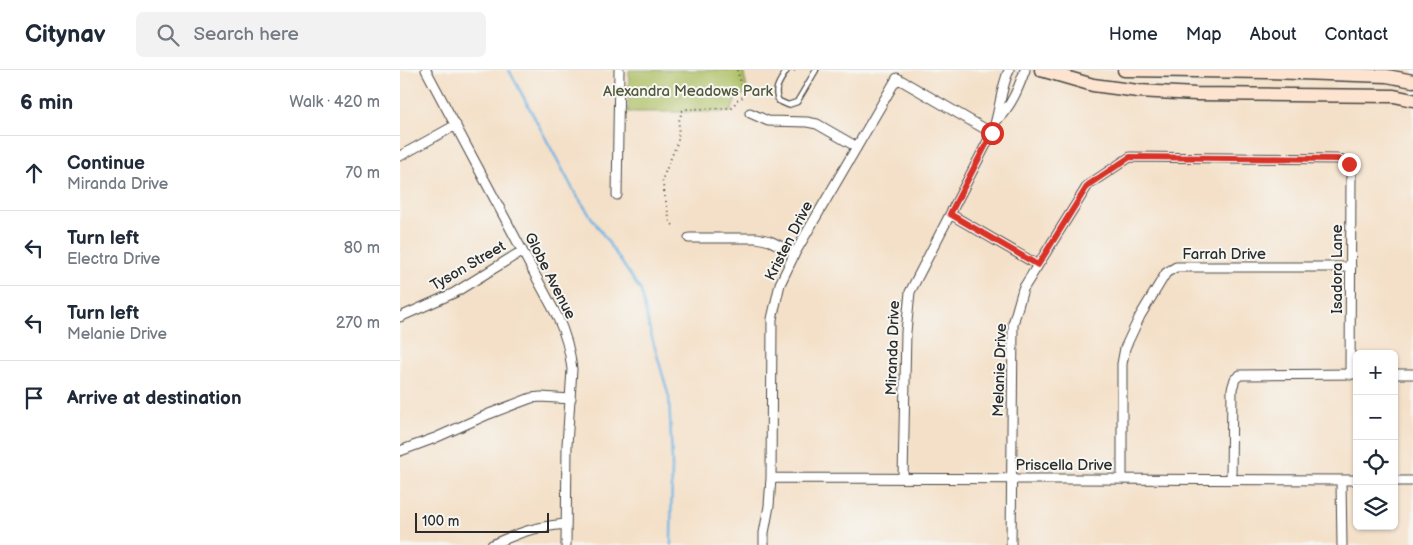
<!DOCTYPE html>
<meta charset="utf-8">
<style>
body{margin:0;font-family:"Balsamiq Sans",sans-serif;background:#f2f2f3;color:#1f2937}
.controls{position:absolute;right:15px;bottom:15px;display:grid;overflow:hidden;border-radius:8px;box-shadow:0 1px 4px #0004}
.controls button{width:45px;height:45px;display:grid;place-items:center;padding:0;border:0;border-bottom:1px solid #e0e1e3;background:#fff;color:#1f2937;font:25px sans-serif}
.scale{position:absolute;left:15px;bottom:12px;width:134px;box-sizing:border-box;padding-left:5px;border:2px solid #2b2b2b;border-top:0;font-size:14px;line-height:18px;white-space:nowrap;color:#2b2b2b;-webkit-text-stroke:4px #f6f6f2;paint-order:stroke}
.stop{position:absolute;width:15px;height:15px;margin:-11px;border:4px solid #d93025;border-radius:50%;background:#fff}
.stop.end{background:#d93025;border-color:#fff;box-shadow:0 1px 5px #0008}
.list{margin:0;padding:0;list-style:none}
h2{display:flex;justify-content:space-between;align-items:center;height:65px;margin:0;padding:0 20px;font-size:21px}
h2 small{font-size:16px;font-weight:400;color:#747a83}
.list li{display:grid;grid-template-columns:32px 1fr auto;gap:15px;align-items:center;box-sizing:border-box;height:75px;padding:0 20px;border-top:1px solid #e0e1e3}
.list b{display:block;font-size:19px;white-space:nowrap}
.list p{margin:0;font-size:16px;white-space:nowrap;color:#747a83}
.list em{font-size:16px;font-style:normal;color:#747a83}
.icon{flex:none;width:28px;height:28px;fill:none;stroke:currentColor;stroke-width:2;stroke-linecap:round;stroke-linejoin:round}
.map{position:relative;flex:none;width:1013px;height:475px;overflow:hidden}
header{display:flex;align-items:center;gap:30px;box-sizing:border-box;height:70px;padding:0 25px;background:#fff;border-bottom:1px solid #e0e1e3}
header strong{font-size:24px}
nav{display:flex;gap:28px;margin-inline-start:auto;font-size:18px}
.search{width:350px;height:45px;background:#f2f2f3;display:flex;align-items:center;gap:12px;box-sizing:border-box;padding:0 18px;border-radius:8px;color:#747a83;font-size:19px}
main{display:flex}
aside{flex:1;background:#fff}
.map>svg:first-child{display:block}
.green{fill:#acbe61;stroke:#6c7446}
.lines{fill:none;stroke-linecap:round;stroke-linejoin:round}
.stream{stroke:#6cb2e3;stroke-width:2.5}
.service-casing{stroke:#494643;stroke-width:7}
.minor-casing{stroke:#494643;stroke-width:11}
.secondary-casing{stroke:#494643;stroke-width:15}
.path{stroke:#494643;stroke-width:2;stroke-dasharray:1 4;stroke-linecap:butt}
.service{stroke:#fff;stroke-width:4.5}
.minor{stroke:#fff;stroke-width:9}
.secondary{stroke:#fde4d0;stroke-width:12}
.route{stroke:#d93025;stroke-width:6}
.labels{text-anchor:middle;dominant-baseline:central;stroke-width:4;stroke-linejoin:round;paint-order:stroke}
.park-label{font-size:15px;fill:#52573b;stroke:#f6f6f2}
.street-label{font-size:15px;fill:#2b2b2b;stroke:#f6f6f2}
</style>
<header>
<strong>Citynav</strong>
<div class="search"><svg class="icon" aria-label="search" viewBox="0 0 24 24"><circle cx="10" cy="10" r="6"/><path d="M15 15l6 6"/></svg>Search here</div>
<nav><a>Home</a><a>Map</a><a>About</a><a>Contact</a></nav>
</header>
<main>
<aside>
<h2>6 min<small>Walk · 420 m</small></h2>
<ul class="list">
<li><svg class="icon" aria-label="ahead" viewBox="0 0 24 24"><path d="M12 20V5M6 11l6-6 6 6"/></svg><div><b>Continue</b><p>Miranda Drive</p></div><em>70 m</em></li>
<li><svg class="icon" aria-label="left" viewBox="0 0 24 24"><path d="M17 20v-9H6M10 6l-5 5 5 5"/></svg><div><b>Turn left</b><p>Electra Drive</p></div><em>80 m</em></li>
<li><svg class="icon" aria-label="left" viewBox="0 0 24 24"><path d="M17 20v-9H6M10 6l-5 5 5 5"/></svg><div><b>Turn left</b><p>Melanie Drive</p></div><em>270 m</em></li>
<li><svg class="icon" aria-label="arrive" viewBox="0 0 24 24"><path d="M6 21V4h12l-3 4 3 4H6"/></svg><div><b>Arrive at destination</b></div></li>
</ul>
</aside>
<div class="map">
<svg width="1013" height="475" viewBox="0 0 1013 475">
<rect width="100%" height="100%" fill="#f6f6f2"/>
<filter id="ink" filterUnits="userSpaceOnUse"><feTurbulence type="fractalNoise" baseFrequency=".02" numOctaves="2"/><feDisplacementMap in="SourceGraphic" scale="10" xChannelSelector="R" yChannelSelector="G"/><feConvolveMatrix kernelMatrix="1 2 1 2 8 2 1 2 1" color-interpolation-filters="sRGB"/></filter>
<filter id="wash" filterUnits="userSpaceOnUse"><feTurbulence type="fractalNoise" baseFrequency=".0096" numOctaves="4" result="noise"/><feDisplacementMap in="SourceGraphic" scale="20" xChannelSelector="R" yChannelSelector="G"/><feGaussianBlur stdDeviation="1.12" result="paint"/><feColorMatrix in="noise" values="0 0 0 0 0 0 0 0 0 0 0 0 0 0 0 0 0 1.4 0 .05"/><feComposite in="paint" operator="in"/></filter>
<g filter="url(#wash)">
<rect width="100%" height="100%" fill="#f4e0c8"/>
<path class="green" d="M229,0H343L348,22L336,29L331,42H228Z"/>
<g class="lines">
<path class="stream" d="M109,0L175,123L241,221L249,257L269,327L272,390L271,475"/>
</g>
</g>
<g filter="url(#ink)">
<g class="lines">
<defs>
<path id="service" d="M387,0C381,10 372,20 379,31L388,35L397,32L416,0"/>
<path id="minor" d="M26,0L157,246C165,263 170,280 172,299L167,375L166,475
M350,43L368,51L407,52L417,54L457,77
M597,50C612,35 618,19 625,0
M0,86L56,55
M217,125L219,0
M550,144L638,195
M289,168H357L370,171L395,183
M0,247L54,223L122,181
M994,304H1013
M0,381L35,368L89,344L131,328L141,327L171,329
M371,408L957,410
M503,408L506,262L510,222L592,63C600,43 600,20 609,0
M722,409V294L725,278L740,246L766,203L776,197H951
M831,410L832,319L835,309L840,305L957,304
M941,411L942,475
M994,411H1013
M92,475C120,462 134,457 166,454
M364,475V463L369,436L371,408L372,249L380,214L395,183L497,8L592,63
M611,475L613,254L623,219L688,115L730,87L938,89L949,94L951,99V106L950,305"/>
<path id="secondary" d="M641,0L693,15L738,21L796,24L994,26L1013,30
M724,0L869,2L987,6L1013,11"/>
</defs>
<use href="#service" class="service-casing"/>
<use href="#minor" class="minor-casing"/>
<use href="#secondary" class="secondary-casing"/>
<path class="path" d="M394,1L395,0
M273,155L270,153L262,110L278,71L279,51L282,41L286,39L332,38L337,30L345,26L337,0"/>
<use href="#service" class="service"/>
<use href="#minor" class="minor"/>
<use href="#secondary" class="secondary"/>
</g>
</g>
<g class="lines" filter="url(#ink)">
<path class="route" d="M592,63L550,144L638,195L688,115L730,87L938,89L949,94"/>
</g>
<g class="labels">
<g class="park-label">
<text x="288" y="21">Alexandra Meadows Park</text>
</g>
<g class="street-label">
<text transform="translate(389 171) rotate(-63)">Kristen Drive</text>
<text x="824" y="184">Farrah Drive</text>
<text transform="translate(68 196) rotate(-30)">Tyson Street</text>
<text transform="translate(937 199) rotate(-90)">Isadora Lane</text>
<text transform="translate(150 206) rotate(63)">Globe Avenue</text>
<text transform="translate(493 278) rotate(-88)">Miranda Drive</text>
<text transform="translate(600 300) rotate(-88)">Melanie Drive</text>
<text x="664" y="395">Priscella Drive</text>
</g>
</g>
</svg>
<div class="controls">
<button>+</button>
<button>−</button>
<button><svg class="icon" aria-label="locate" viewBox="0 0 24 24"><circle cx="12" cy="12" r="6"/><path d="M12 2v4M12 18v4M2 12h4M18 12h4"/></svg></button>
<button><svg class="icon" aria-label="layers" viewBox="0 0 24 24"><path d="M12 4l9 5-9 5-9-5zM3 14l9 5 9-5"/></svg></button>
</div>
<div class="scale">100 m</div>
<div class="stop" style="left:592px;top:63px"></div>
<div class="stop end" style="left:949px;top:94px"></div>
</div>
</main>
